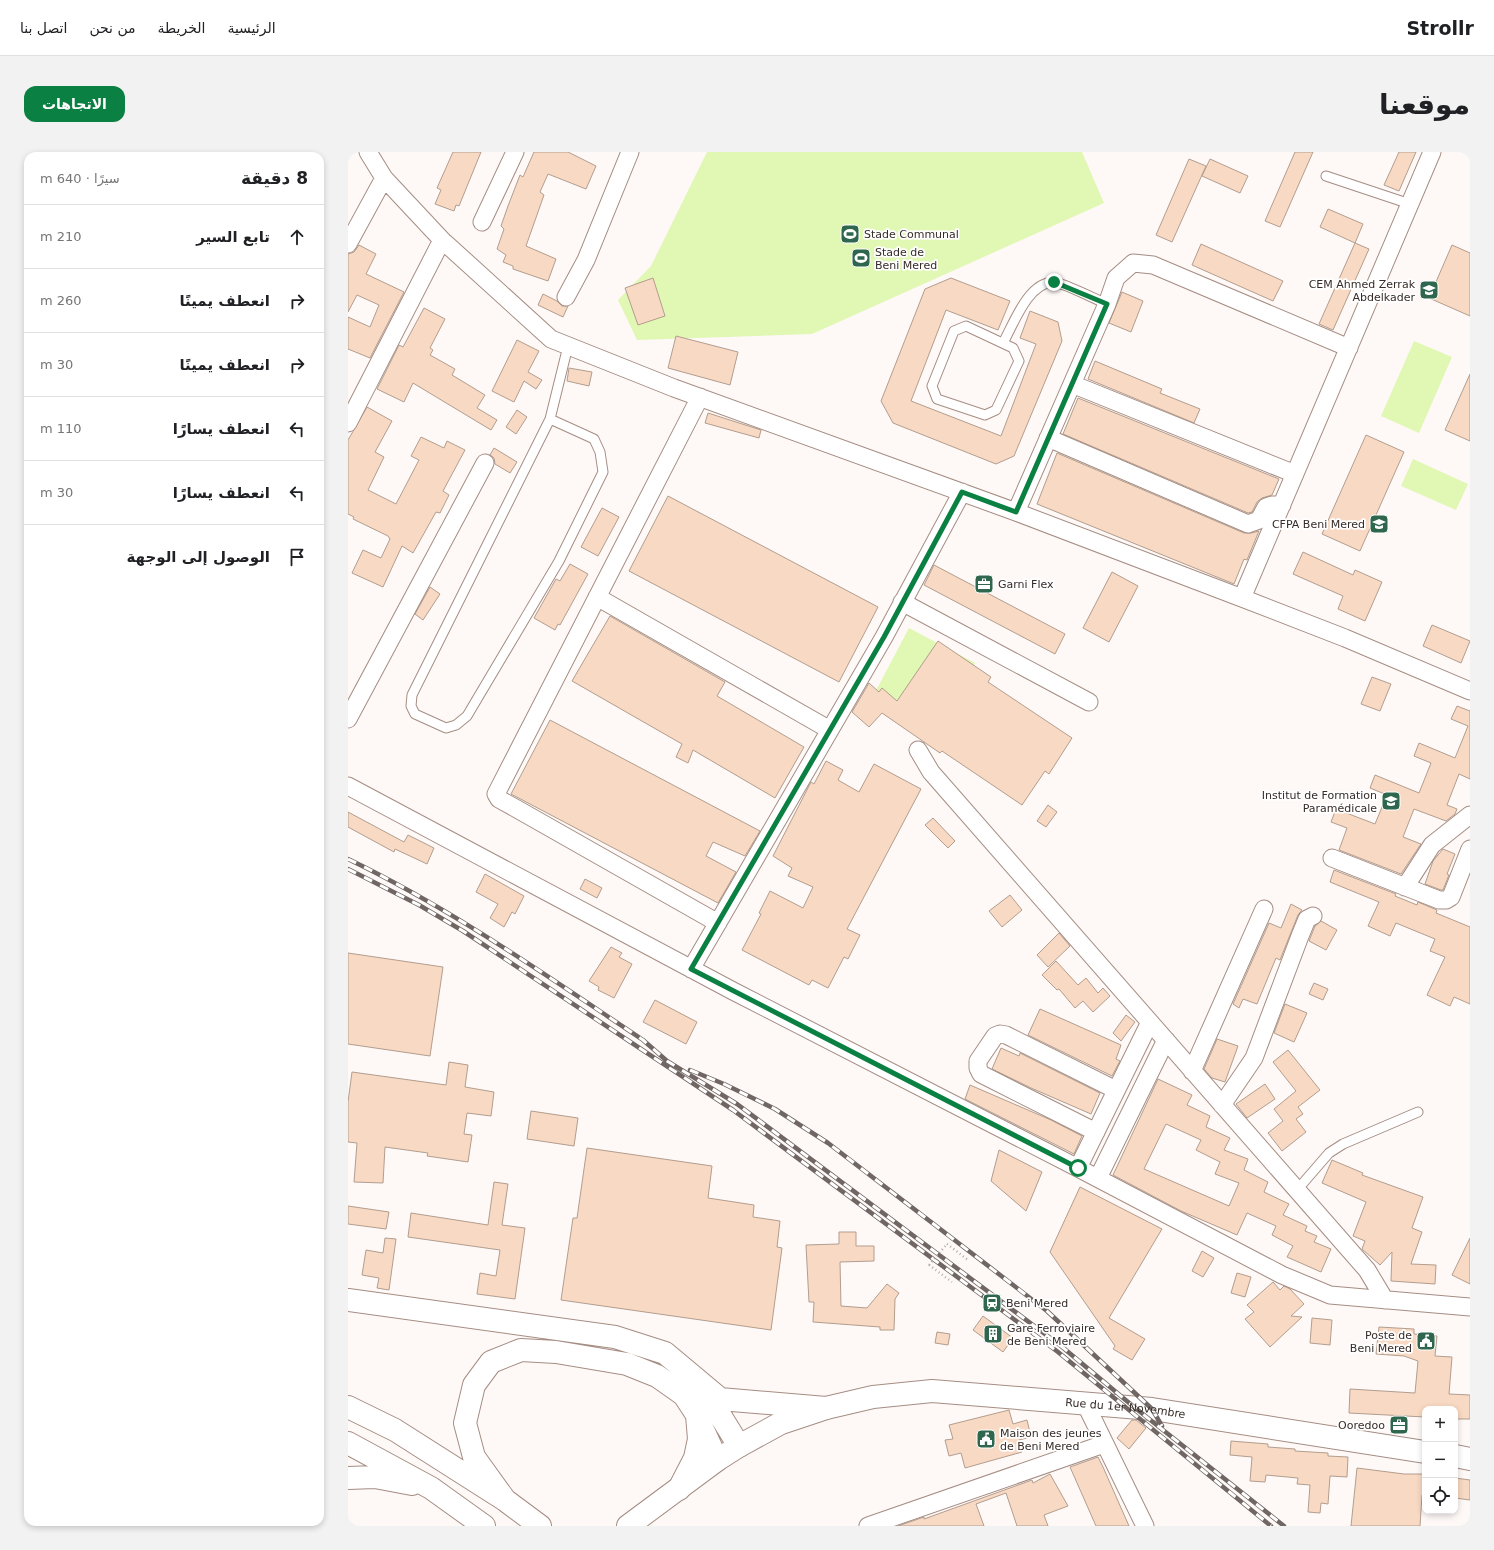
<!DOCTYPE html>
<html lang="ar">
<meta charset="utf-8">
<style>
body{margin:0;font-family:"DejaVu Sans",Cairo,sans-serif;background:#f2f2f2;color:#202124;direction:rtl}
.controls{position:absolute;right:12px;bottom:12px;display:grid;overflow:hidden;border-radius:8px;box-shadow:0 2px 6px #0003}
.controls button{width:36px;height:36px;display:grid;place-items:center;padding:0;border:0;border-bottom:1px solid #e0e0e0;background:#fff;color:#202124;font:20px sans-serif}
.stop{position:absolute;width:12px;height:12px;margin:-9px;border:3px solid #0b8043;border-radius:50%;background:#fff}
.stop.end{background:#0b8043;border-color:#fff;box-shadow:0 1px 4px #0008}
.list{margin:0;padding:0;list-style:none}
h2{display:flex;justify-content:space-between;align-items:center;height:52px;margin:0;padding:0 16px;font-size:17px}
h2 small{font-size:13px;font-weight:400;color:#757577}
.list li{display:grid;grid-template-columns:26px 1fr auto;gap:12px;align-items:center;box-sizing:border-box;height:64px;padding:0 16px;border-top:1px solid #e0e0e0}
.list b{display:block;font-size:15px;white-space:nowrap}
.list em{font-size:13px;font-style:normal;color:#757577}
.icon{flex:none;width:22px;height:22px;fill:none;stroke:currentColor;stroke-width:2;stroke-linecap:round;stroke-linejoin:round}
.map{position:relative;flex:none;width:1122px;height:1374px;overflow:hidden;direction:ltr;border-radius:12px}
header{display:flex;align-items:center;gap:24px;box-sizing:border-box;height:56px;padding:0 20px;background:#fff;border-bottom:1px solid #e0e0e0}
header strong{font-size:19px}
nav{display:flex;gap:22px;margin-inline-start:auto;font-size:14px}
.intro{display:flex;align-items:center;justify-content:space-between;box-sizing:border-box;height:96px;padding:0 24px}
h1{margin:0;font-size:28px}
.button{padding:10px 18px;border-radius:12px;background:#0b8043;color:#fff;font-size:14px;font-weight:700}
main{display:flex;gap:24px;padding:0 24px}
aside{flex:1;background:#fff;border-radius:12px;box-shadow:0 2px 6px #0003}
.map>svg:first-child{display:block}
.green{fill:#e1f7b4}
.building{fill:#f8d9c3;stroke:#b29d8e;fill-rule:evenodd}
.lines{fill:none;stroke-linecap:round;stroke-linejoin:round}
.service-casing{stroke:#a58d83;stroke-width:11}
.minor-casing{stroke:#a58d83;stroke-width:19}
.primary-casing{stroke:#a58d83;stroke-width:24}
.trunk-casing{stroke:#a58d83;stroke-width:24}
.path{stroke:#b2aba8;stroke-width:2.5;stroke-dasharray:1 3;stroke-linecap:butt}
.service{stroke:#fff;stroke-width:9}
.minor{stroke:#fff;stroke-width:17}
.primary{stroke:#fff;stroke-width:22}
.trunk{stroke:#fff;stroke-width:22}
.rail-casing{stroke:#706764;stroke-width:4.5}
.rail{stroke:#fff;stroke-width:3;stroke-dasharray:9;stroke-linecap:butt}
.path-bridge{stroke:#b2aba8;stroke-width:2.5;stroke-dasharray:1 3;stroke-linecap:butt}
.route{stroke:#0b8043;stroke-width:5}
.labels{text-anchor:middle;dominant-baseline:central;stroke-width:3.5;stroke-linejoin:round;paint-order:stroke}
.poi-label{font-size:11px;fill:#362c28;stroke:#fff;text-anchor:start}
.street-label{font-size:11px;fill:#362c28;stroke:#fff}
</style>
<header>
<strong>Strollr</strong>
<nav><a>الرئيسية</a><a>الخريطة</a><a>من نحن</a><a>اتصل بنا</a></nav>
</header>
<div class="intro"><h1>موقعنا</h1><a class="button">الاتجاهات</a></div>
<main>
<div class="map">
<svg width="1122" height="1374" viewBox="0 0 1122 1374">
<rect width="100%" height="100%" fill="#fef9f7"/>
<path class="green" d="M359,0H734L756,51L464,182L289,188L270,148L303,114Z
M1066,189L1104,205L1071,281L1033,264Z
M1065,307L1120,332L1108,358L1053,334Z
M561,476L627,511L589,583L523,548Z"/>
<path class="building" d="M105,0H133L111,54L108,53L106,59L87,52L93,38L89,36Z
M186,0H220L248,14L238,37L200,22L192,40L196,43L178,94L208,107L200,129L165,117V114L155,110L158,103L149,97L156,77L153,74L160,54L172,23L175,25Z
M947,0H965L932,75L917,69Z
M1051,0H1068L1051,39L1036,33Z
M841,7L858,14L824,90L808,83Z
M862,7L900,24L892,41L854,24Z
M980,57L1015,72L1007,91L972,75Z
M1007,91L1021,97L985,178L971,172Z
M853,92L935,129L925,149L844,113Z
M11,93L28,102L18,122L56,140L22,206L0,197V165L22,175L31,153L9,143L0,160V102L6,100Z
M1104,93L1122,101V164L1081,146Z
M305,126L317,164L290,173L277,136Z
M603,126L662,149L650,178L598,158L563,249L653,284L688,192L672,186L682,159L710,170L714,189L666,304L648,312L545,271L533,249L577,137Z
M774,140L795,149L783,180L761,171Z
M195,142L209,149L214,154H220L215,165L190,153Z
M76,156L97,167L82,196L85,198L82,203L107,217L104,223L137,243L129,256L149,268L143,278L65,231L56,250L29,237L51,193L55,195Z
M328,184L390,200L382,233L320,216Z
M169,188L191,199L180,220L194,228L188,237L176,229L166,250L144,239Z
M747,209L814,237L812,241L852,257L846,271L740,227Z
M221,216L244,220L241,234L219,229Z
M1122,222V289L1097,278Z
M730,246L931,327L924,343L914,346L909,350L904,360L900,361L715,282Z
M19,255L44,269L27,300L36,305L20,338L48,352L71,308L63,304L73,285L96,296L99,289L117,298L95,339L101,343L92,361L88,360L65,401L54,394L35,435L4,421L15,398L33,406L42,387L40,384L5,367L6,365L0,362V288Z
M169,258L179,265L168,282L158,275Z
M360,261L413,278L411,286L357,271Z
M1018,283L1056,300L1012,399L974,382Z
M146,296L169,310L162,321L147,312L146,306L142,303Z
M709,301L896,381H903L911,379L899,408L896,407L886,432L689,352Z
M320,344L530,455L491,530L281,419Z
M254,356L271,365L250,404L233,395Z
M955,400L1005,423L1007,418L1034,430L1017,469L990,457L995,444L945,422Z
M222,412L240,422L212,473L210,472L207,478L186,466L208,427L212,429Z
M586,413L717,482L707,502L576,433Z
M764,420L790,434L761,490L735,476Z
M82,435L92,442L75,468L67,462Z
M262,464L377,530L369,544L456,595L427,646L345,598L340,611L328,605L334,592L224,529Z
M1084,473L1122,489L1113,511L1075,494Z
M590,489L643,525L640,530L724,586L701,622L697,619L674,653L594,599L592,601L534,561L521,575L504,560L521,531L531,540L534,536L549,549Z
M1024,525L1043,532L1032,559L1013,552Z
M1109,554L1122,559V627L1111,622L1099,653L1109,657L1107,662L1098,669L1066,657L1055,685L1073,692L1053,722L991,698L999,676L983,670L988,657L1027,672L1039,643L1022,636L1027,623L1071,641L1083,611L1066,604L1071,591L1107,606L1120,574L1103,567Z
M202,568L412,679L397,704L365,690L358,704L388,720L370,751L163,642Z
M478,609L495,618L490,628L511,640L526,612L573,637L499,777L512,783L500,807L496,805L480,836L464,828L461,833L394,798L413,762L411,761L422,739L455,756L465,735L440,724L444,716L425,704L463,630L466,632Z
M700,653L709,660L698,675L689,669Z
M0,660L56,690L60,683L86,696L79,712L47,697L46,700L0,675Z
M585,666L607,689L600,696L577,673Z
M1095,697L1107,702L1099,722L1101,723L1095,738H1093L1077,732L1085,709Z
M986,718L1048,742L1047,744L1069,753L1070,750L1089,758L1088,761L1122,775V852L1106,845L1102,854L1079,843L1097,805L1082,799L1087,787L1048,771L1042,784L1020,774L1031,750L982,730Z
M137,722L176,744L167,762L164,760L156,775L142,766L150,752L128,740Z
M237,727L254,736L249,746L232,737Z
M662,743L674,758L654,775L641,759Z
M943,752L954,758L950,763L932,808L928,806L909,852L895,847L891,856L885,852L921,771L933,776Z
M973,769L989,778L978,798L961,789L967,774Z
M711,781L722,794L700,815L689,803Z
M263,795L274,801L271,805L284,812L266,846L250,838L251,835L241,829Z
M0,801L95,815L82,904L0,892Z
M708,809L730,833L738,826L750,841L755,836L762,844L745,860L735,849L727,856L711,837L709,838L694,823Z
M966,831L980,837L975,848L961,842Z
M307,848L349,870L338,892L295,870Z
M937,852L959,861L946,890L926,881Z
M692,857L773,893L768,907L772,909L764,924L680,883Z
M778,863L787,870L773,889L765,881Z
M869,887L890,894L877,930L864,926L856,917Z
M653,896L671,904L672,901L752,941L743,962L683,936L644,917Z
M940,898L972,938L950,955L955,962L948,967L958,980L934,999L920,981L935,969L926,957L948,939L925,910Z
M101,910L120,913L117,935L146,940L143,964L119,961L116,982L124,983L120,1010L79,1004L80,1001L37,995L35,1031L6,1030L9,991L0,990V950L4,920L98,933Z
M810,927L844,943L839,953L862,964L858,975L882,986L876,998L900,1007L896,1018L920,1030L916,1040L941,1052L935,1063L959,1074L957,1079L969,1084L966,1090L983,1097L973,1120L939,1105L945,1094L924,1083L928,1074L899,1061L889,1083L833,1059L765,1023ZM818,972L853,988L848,998L872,1010L867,1022L891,1031L881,1054L796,1017Z
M917,932L927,947L899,966L888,952Z
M622,933L703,968L734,984L726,1002L617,947Z
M183,959L230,966L226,994L179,987Z
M239,996L364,1014L360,1046L406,1053L405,1065L432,1069L429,1095L434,1096L423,1178L213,1148L225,1066H229Z
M651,998L694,1020L678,1059L643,1029Z
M984,1008L1015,1021L1014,1023L1075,1045L1064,1076L1074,1080L1063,1112L1088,1113L1087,1132L1043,1129L1044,1100L1032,1113L1014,1097L1017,1089L1005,1084L1018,1050L974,1031Z
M146,1030L160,1032L154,1073L177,1076L167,1147L129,1142L132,1121L148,1124L152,1098L60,1085L63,1061L140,1073Z
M732,1035L814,1077L761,1166L797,1187L784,1208L765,1197L767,1194L702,1100Z
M0,1054L41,1060L38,1077L0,1072Z
M491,1080H508V1094H526V1109L492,1110L493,1154L519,1156L539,1132L551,1141L547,1147L546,1178H532V1175L465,1170L466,1150H461L458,1093L491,1092Z
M37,1086L48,1087L41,1138L29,1136L31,1126L14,1123L18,1098L35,1101Z
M1122,1086V1132L1104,1123Z
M854,1099L866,1106L855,1125L844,1119Z
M889,1121L903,1125L897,1145L883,1141Z
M925,1130L932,1138L936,1134L942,1137L956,1152L943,1164L954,1165L922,1195L897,1167L906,1160L899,1153Z
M635,1164L665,1186L655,1200L625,1178Z
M964,1166L984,1168L982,1193L962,1191Z
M1031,1175L1066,1177V1182L1089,1184L1087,1204L1104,1205L1101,1242L1122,1243V1267H1107V1257H1077V1265L1001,1261L1002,1237L1067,1241L1070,1209L1056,1204L1028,1202Z
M589,1180L602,1182L600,1193L587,1191Z
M661,1258L665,1272L679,1268L683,1285L671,1288L674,1300L617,1316L613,1301L601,1304L597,1288L605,1287L601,1273Z
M784,1268H788L798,1276L781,1297L769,1286Z
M883,1289L920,1292V1295L947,1297V1299L980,1301V1304L1000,1305L999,1325L982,1324L980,1352L973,1351L972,1361L960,1360L962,1333L949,1332L950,1326L918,1323L917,1330L902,1329L904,1305L882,1303Z
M750,1305L755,1315L781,1374H748L722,1315Z
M1009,1316L1056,1322H1077V1343H1074L1072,1374H1003Z
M702,1322L720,1354L696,1363L700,1374H669L658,1341L628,1352L636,1374H550L576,1365V1367L684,1328L685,1331Z
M1107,1326L1122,1328V1348L1107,1346Z"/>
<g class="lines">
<defs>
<path id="service" d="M978,24L1062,52
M618,174L665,196L671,209L648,258L637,263L589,247L584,234L606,179Z
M655,191C666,171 680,131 705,130C714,130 749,148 759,152
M202,267L246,287L252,300L255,320L211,409L119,564L108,573L98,576L67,562L63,554L64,543L202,267L220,194
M949,1038L981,1001L995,992L1070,960"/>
<path id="minor" d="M20,0L36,26L94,88L203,187L326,236L668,360L894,446L997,486L1122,539
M134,70L167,0
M0,92L36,26
M218,145L238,108L282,0
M724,232L947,322
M352,245L148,642L151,647L169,657L370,771
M0,271L94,88
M700,286L900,372L911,368L918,355L924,353H934
M668,360L759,152L768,126L785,111L805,113L1001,196
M249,445L482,578
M894,446L1084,0
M554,450L741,550
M0,567L137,311
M570,598L583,620L1019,1118L1037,1148
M0,634L385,839L730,1016L934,1123L982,1143L1122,1155
M984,706L1091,748H1098L1103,745L1122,697
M1057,735L1084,693L1122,663
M343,817L536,485L614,340
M844,919L916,757
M874,953L906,906L952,784L959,767L965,764
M748,980L633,922L630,916V909L647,884L652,882L658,883L768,938
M730,1016L802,870
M750,1026L818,888
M737,1251L797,1374
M520,1374L756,1292"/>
<g id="primary">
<path d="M1107,1304L1122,1307"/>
<path id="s1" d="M280,1374L369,1308L391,1294L433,1271L478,1256L525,1245L584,1239L804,1257L1077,1300"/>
</g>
<path id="trunk" d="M0,1148L267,1185L317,1201L372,1247L478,1256
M356,1237L391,1294
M0,1255L47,1278L157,1348L192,1374
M352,1271L369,1308
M0,1291L83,1336L136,1374
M0,1326L27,1325L64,1332
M157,1348L126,1305L117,1271L126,1233L143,1210L173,1198L208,1200L279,1212L309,1224L336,1243L349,1263L351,1287L347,1306L331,1337"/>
</defs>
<use href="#service" class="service-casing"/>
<use href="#minor" class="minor-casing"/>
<use href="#primary" class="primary-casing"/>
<use href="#trunk" class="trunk-casing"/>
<path class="path" d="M599,1092L620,1108
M581,1113L604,1130"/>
<use href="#service" class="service"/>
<use href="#minor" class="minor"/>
<use href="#primary" class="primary"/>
<use href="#trunk" class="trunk"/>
<defs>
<path id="rail" d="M0,707C104,757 199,824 295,888L319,909L389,952L713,1194L786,1255L936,1374
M0,717L71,753L115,779L385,958L710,1200L923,1374
M342,918L376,932L427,957L480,991L699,1159L804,1257L814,1274"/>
</defs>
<use href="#rail" class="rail-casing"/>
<use href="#rail" class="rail"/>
<path class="path-bridge" d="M581,1113L599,1092"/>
</g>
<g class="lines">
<path class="route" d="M706,130L759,152L668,360L614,340L536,485L343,817L730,1016"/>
</g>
<defs>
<symbol id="stadium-square" viewBox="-11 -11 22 22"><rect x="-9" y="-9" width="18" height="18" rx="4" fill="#2e664e" stroke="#fff"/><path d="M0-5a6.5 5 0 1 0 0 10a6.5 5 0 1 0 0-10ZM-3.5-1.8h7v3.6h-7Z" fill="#fff"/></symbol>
<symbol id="school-square" viewBox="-11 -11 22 22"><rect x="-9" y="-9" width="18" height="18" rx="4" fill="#2e664e" stroke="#fff"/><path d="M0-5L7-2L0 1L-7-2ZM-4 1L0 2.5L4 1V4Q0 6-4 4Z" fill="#fff"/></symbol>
<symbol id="university-square" viewBox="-11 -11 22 22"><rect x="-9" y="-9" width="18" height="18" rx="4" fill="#2e664e" stroke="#fff"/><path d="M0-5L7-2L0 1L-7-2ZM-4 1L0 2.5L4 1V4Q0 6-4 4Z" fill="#fff"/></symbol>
<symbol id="office-square" viewBox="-11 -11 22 22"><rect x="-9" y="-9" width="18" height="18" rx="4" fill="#2e664e" stroke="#fff"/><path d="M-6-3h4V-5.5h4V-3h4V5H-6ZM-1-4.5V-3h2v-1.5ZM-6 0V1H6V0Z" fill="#fff"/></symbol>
<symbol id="station-square" viewBox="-11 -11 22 22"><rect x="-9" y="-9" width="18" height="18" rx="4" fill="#2e664e" stroke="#fff"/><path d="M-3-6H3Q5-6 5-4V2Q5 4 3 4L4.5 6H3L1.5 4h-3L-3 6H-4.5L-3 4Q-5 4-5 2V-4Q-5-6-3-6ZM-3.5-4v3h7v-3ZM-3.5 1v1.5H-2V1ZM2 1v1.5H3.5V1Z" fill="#fff"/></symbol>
<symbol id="building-square" viewBox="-11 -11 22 22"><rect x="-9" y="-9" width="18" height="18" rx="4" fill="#2e664e" stroke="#fff"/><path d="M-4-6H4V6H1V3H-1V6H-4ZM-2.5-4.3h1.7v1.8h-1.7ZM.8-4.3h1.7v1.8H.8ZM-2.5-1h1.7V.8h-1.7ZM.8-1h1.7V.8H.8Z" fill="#fff"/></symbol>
<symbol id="civic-square" viewBox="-11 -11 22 22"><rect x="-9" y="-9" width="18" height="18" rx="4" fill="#2e664e" stroke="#fff"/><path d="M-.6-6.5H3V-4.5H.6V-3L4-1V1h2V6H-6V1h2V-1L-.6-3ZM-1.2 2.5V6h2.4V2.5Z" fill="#fff"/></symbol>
</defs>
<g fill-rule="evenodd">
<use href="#stadium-square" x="491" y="71" width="22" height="22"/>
<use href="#stadium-square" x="502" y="95" width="22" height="22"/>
<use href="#school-square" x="1070" y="127" width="22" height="22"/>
<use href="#university-square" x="1020" y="361" width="22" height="22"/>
<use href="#office-square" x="625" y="421" width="22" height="22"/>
<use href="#university-square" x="1032" y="638" width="22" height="22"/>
<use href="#station-square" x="633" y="1140" width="22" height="22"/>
<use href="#building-square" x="634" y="1171" width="22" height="22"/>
<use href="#civic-square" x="1067" y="1178" width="22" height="22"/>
<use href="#office-square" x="1040" y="1262" width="22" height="22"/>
<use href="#civic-square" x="627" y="1276" width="22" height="22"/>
</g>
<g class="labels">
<g class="poi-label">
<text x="516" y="82">Stade Communal</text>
<text x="527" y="100">Stade de<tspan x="527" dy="13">Beni Mered</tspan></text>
<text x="1067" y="132" text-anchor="end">CEM Ahmed Zerrak<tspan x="1067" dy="13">Abdelkader</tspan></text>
<text x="1017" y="372" text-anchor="end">CFPA Beni Mered</text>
<text x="650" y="432">Garni Flex</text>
<text x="1029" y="643" text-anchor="end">Institut de Formation<tspan x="1029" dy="13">Paramédicale</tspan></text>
<text x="658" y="1151">Beni Mered</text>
<text x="659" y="1176">Gare Ferroviaire<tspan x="659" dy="13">de Beni Mered</tspan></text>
<text x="1064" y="1183" text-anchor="end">Poste de<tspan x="1064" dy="13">Beni Mered</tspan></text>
<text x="1037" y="1273" text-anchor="end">Ooredoo</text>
<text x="652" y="1281">Maison des jeunes<tspan x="652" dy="13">de Beni Mered</tspan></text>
</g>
<g class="street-label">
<text stroke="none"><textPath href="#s1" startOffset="534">Rue du 1er Novembre</textPath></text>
</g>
</g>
</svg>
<div class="controls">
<button>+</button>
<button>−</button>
<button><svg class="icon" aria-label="locate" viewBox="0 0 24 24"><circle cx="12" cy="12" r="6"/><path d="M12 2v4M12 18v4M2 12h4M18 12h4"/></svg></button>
</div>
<div class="stop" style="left:730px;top:1016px"></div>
<div class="stop end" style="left:706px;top:130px"></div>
</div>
<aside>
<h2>8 دقيقة<small>سيرًا · 640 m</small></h2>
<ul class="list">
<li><svg class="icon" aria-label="ahead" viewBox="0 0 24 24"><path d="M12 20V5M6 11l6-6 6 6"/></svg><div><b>تابع السير</b></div><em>210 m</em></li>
<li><svg class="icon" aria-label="right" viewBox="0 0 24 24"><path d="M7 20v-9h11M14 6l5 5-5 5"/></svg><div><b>انعطف يمينًا</b></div><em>260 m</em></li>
<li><svg class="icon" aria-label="right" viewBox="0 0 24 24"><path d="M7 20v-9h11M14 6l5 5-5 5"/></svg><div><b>انعطف يمينًا</b></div><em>30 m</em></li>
<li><svg class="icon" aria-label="left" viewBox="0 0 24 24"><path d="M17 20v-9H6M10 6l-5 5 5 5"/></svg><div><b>انعطف يسارًا</b></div><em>110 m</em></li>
<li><svg class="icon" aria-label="left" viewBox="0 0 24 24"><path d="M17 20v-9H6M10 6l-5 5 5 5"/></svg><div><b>انعطف يسارًا</b></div><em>30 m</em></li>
<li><svg class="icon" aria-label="arrive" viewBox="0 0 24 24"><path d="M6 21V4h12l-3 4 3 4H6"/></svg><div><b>الوصول إلى الوجهة</b></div></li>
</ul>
</aside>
</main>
